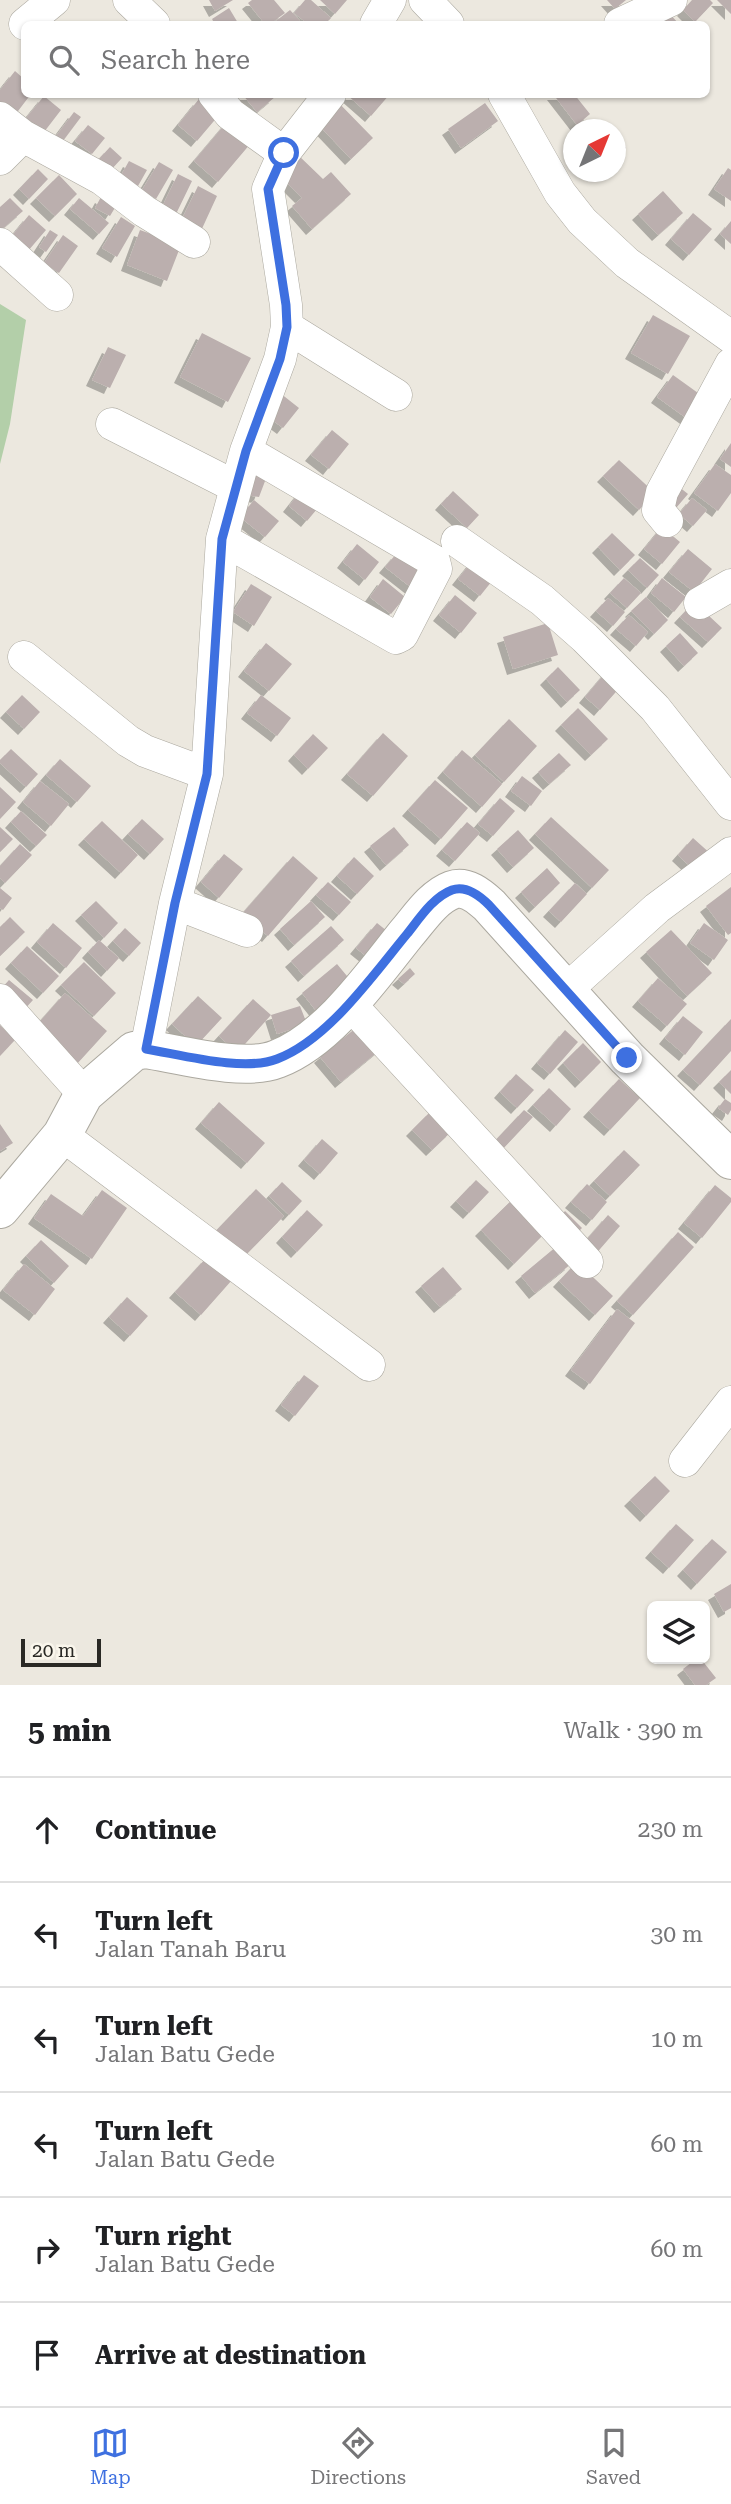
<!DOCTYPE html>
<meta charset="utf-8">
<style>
body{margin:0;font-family:"Roboto Serif",serif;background:#f2f2f2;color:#202124}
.controls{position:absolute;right:21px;bottom:21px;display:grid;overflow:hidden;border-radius:10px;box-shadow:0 2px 5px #0004}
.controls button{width:63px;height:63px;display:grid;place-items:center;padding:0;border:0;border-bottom:2px solid #e0e0e0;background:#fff;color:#202124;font:35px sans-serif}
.compass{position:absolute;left:563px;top:119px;width:63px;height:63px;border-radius:50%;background:#fff;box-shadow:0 2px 5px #0004;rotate:43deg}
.scale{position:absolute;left:21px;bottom:18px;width:80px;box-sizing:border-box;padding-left:7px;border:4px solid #2a2925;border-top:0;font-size:19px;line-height:24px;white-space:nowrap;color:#2a2925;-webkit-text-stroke:5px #faf6ec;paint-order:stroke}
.stop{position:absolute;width:21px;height:21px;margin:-16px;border:5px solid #3e70e0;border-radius:50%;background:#fff}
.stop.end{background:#3e70e0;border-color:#fff;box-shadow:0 2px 7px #0008}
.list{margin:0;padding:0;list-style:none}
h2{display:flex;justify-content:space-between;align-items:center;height:91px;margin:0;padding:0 28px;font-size:30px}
h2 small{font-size:23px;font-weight:400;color:#757577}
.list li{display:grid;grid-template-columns:46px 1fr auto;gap:21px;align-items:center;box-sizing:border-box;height:105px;padding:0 28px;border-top:2px solid #e0e0e0}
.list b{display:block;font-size:26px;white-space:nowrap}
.list p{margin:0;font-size:23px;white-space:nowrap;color:#757577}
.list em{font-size:23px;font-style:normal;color:#757577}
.icon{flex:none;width:38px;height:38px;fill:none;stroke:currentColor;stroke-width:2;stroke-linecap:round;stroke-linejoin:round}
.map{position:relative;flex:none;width:731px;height:1685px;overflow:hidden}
.search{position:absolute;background:#fff;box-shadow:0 2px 5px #0004;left:21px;right:21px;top:21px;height:77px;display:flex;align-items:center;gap:18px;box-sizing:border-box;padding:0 24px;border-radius:10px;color:#757577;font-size:26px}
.sheet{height:721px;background:#fff}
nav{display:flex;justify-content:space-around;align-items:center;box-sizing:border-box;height:98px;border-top:2px solid #e0e0e0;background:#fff;font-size:19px;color:#757577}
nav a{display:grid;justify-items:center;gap:4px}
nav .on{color:#3e70e0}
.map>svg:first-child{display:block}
.green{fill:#b3cfa9}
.building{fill:#bbafae;filter:url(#shadow)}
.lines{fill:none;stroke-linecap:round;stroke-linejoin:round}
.street-casing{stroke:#aba89f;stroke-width:33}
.secondary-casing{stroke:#aba89f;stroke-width:40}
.street{stroke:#fff;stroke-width:32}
.secondary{stroke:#fff;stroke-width:38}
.route{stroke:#3e70e0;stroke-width:9}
</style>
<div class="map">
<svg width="731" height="1685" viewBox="0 0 731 1685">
<defs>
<filter id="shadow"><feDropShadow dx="-6" dy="6" stdDeviation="0" flood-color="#0004"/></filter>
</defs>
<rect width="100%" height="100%" fill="#ece8df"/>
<path class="green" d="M0,304L26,320L10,424L0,464Z"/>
<path class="building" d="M209,0H233L215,11Z
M252,0H274L285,13L270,24H265L248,3Z
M305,0H311L331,18L325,24H308L294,13Z
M320,0H347L335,14Z
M607,0H626L615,9Z
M692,0H710L713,3L695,22L683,10Z
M717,0H731V14Z
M229,8L238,23L215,24L212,19Z
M290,10L303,24H272Z
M668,12L679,24H654Z
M15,71L24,79V94H31L12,119L0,110V90Z
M242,94H272L275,97L257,112Z
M346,94H390L371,116Z
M553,94H574L590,114L577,125Z
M44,96L61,110L41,136L23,122Z
M334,98L373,138L351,159L312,118Z
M199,99L219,115L197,141L178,125Z
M485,103L498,121L461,148L448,129Z
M74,112L81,117L60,145L53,140Z
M227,122L251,143L218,182L194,161Z
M88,125L105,138L92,154L75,141Z
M616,134L626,148L616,157Z
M110,147L122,158L110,171L98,160Z
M296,153L323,179L331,172L351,194L312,229L292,206L302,198L277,173Z
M129,161L147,170L138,186L120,177Z
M159,162L173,170L156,199L142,190Z
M728,168L731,170V201L714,189Z
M38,169L48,179L29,199L19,189Z
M178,174L192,181L176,214L162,207Z
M59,175L77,194L55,216L36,198Z
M198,186L217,196L200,233L180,223Z
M663,191L683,213L658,235L638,214Z
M101,197L116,206L110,216L95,208Z
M10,198L23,211L0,231V207Z
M79,198L109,223L99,234L70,209Z
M693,213L712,229L689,255L671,239Z
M29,215L46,230L28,251L11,237Z
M121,217L135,226L117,257L102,248Z
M731,221V244L720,234Z
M50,230L58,235L46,252L39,247Z
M140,230L181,245L167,281L127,265Z
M63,235L78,246L59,273L44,263Z
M653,315L690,336L668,374L631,353Z
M202,333L251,358L228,402L180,377Z
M108,347L126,355L110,388L92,380Z
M673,375L705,398L689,420L657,397Z
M280,393L299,408L283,428L263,413Z
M332,430L349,444L329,469L311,455Z
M731,443V467L720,459Z
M247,460L270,468L259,497L239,494Z
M619,460L655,493L639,510L603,476Z
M715,464L731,475V493L718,511L694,493Z
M678,486L688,494L676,508L666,499Z
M303,488L322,503L307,521L289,506Z
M453,491L479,515L467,528L441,504Z
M692,498L707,510L693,526L679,514Z
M254,500L279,521L265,537L240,517Z
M662,527L680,542L662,564L644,549Z
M612,533L635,555L620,570L598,547Z
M357,544L379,562L365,580L343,562Z
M688,549L712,569L694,592L669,572Z
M397,553L424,575L413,589L385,567Z
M640,558L659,575L647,588L628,570Z
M474,559L496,576L480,596L458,579Z
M624,578L641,593L627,608L610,593Z
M662,578L686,597L674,612L651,593Z
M383,579L405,597L391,614L370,597Z
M251,584L272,597L254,626L233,612Z
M455,595L477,613L461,633L439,615Z
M646,597L668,620L654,634L631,611Z
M608,598L625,612L613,626L596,611Z
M694,602L722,628L708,642L680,617Z
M629,615L648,632L636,646L616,629Z
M548,623L558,655L513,669L503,637Z
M680,633L698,653L684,666L666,646Z
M266,643L292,664L269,691L244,671Z
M558,667L580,690L567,702L546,679Z
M607,671L622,685L600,710L585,697Z
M22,695L40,712L24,729L6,712Z
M261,695L291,718L277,736L247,713Z
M578,708L608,739L591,755L561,725Z
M509,719L537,746L504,782L475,755Z
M383,733L408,756L373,796L347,774Z
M313,734L328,748L308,769L294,755Z
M11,749L38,774L26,787L0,763V760Z
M462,750L502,784L482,807L443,772Z
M559,753L571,765L549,784L538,772Z
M60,759L91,786L77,802L46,775Z
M522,776L542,791L531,806L511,791Z
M435,780L468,808L441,839L408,810Z
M40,781L69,804L51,826L23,802Z
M0,787L16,802L0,819Z
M500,798L515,811L493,836L478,824Z
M21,811L47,835L36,846L11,822Z
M551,817L609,870L592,888L535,834Z
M142,819L164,839L150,854L128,834Z
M102,821L138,855L121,873L84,839Z
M467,822L480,833L455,861L442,850Z
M0,827L13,839L0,852Z
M394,827L409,845L386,865L370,846Z
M518,830L534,848L513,867L497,849Z
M693,838L712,855L697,873L678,855Z
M20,844L32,855L5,883L0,878V866Z
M224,854L243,869L219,898L201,882Z
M293,856L318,878L268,936L242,914Z
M354,857L374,876L357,894L337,876Z
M547,868L560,883L535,907L521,892Z
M328,882L351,902L339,915L316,895Z
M575,883L587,894L561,922L549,911Z
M731,887V933L728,935L706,906Z
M0,888L12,898L3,910L0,908Z
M96,901L118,923L104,938L81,915Z
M311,901L325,917L294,945L280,929Z
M10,917L25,932L0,956V927Z
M53,923L82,948L66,968L37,942Z
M377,923L397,939L377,965L356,948Z
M704,923L728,940L714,960L690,943Z
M331,926L344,940L304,976L291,961Z
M125,928L141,943L129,956L113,941Z
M671,930L712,973L687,996L646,952Z
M99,940L119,958L107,971L88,952Z
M27,946L59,976L43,993L11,963Z
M84,962L116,993L94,1016L61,985Z
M337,964L357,988L321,1017L302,993Z
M410,968L415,974L404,984L398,979Z
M658,978L687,1004L667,1026L638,1001Z
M9,980L33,1000L22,1012L0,990Z
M65,993L107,1031L76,1065L35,1027Z
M198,996L222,1018L196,1046L172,1024Z
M253,999L271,1015L237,1053L219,1036Z
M300,1006L307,1024L277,1034L271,1015Z
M683,1016L703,1032L685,1055L665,1038Z
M731,1019V1051L700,1085L683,1070Z
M362,1023L382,1048L341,1082L320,1057Z
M0,1025L15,1040L0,1056Z
M565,1030L578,1042L550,1074L537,1063Z
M583,1043L601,1062L581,1082L563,1063Z
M731,1070V1094L719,1082Z
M516,1074L534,1090L517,1108L500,1092Z
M619,1079L640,1098L610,1130L589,1111Z
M549,1088L571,1109L556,1126L533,1105Z
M725,1099L731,1103V1110L728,1115L718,1108Z
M219,1102L265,1143L247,1163L201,1123Z
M432,1110L452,1131L432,1150L412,1130Z
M524,1110L533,1117L500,1152L492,1144Z
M0,1124L13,1143L0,1151Z
M322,1139L338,1153L320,1174L304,1160Z
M624,1150L640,1165L610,1196L594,1181Z
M476,1180L489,1192L469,1213L456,1201Z
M282,1182L302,1201L289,1215L269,1196Z
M587,1184L607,1202L592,1220L571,1202Z
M715,1185L731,1198V1202L702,1238L684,1223Z
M256,1189L284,1216L238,1263L210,1237Z
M102,1190L127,1208L92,1259L34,1218L51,1194L83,1216Z
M515,1197L547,1231L514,1264L481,1230Z
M307,1210L323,1225L297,1252L282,1237Z
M565,1211L582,1228L573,1237L556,1221Z
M608,1215L620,1226L594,1256L582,1245Z
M678,1232L694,1247L633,1315L617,1301Z
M41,1240L69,1266L54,1283L26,1256Z
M557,1246L571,1264L535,1293L521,1276Z
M207,1257L232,1280L201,1315L175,1292Z
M577,1262L613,1296L595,1315L559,1281Z
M24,1264L55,1289L35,1315L3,1290Z
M443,1267L462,1289L440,1307L421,1286Z
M127,1297L148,1316L130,1336L109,1317Z
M617,1309L635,1323L590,1384L571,1370Z
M304,1375L319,1386L295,1416L281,1405Z
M655,1476L670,1491L646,1516L630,1500Z
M676,1524L694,1540L669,1568L651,1552Z
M712,1539L727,1552L697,1584L683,1570Z
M731,1584V1608L724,1612L714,1594Z
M696,1659H701L716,1678L706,1685H695L683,1669Z"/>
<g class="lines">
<defs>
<path id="street" d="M129,0L154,24
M425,0L448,24
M25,24L54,0
M376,24L390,0
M620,24L671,0
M214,94L230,114L284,153
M504,94L560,193L582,221L627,263L731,337
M0,118L23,136L102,179L144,211L194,242
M0,159L23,136
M0,244L57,295
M287,327L396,395
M112,424L236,487
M667,521L658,510L662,492L731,364
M222,539L396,638L402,635L436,569L434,561L246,451
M457,541L542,600L585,638L655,708L731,804
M700,603L731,585
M24,657L128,741L145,751L207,774
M175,903L247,931
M565,991L657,908L731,853
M0,1000L84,1094
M350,1004L587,1262
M146,1049L175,903L207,774L222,539L246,451L280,359L287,327L286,305L268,189L284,153L330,94
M62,1135L369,1365
M685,1461L731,1402"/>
<path id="secondary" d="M0,1209L62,1135L84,1094L134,1051L146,1049C182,1055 245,1072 277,1059C328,1040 373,975 406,934C419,919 433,897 452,890C466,885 479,896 489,905L627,1058L731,1160"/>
</defs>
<use href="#street" class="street-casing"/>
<use href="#secondary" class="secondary-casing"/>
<use href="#street" class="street"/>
<use href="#secondary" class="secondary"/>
</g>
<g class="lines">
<path class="route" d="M284,153L268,189L286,305L287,327L280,359L246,451L222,539L207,774L175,903L146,1049C182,1055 244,1072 277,1059C328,1040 373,975 407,934C419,919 433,897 452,890C466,885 480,896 489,905L627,1058"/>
</g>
</svg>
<div class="controls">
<button><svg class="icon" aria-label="layers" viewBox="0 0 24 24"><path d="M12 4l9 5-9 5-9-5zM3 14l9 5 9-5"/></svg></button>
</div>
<svg class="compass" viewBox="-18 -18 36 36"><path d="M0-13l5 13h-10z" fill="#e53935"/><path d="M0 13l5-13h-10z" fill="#757577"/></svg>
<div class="scale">20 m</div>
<div class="stop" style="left:284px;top:153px"></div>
<div class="stop end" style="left:627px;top:1058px"></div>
<div class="search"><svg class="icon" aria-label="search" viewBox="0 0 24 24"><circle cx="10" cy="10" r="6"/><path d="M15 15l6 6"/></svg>Search here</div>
</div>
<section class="sheet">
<h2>5 min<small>Walk · 390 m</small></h2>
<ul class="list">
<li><svg class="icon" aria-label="ahead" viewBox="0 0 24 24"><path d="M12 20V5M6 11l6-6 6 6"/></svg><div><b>Continue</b></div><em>230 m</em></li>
<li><svg class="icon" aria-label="left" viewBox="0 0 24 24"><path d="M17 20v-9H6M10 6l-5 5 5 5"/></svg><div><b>Turn left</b><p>Jalan Tanah Baru</p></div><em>30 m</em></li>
<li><svg class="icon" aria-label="left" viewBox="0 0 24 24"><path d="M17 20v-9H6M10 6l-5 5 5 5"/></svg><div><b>Turn left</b><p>Jalan Batu Gede</p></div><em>10 m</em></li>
<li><svg class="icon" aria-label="left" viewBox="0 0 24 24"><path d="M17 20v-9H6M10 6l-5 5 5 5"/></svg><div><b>Turn left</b><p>Jalan Batu Gede</p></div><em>60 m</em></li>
<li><svg class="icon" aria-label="right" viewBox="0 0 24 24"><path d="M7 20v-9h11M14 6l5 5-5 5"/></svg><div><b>Turn right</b><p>Jalan Batu Gede</p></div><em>60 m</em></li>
<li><svg class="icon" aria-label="arrive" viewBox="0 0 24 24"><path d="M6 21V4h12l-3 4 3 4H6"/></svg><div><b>Arrive at destination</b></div></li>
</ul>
</section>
<nav>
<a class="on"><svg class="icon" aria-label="map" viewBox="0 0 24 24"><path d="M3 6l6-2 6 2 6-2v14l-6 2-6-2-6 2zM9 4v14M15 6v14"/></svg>Map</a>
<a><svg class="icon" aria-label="directions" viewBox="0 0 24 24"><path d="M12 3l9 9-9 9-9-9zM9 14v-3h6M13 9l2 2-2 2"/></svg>Directions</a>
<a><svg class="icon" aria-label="saved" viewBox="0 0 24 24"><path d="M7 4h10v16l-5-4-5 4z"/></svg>Saved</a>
</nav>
